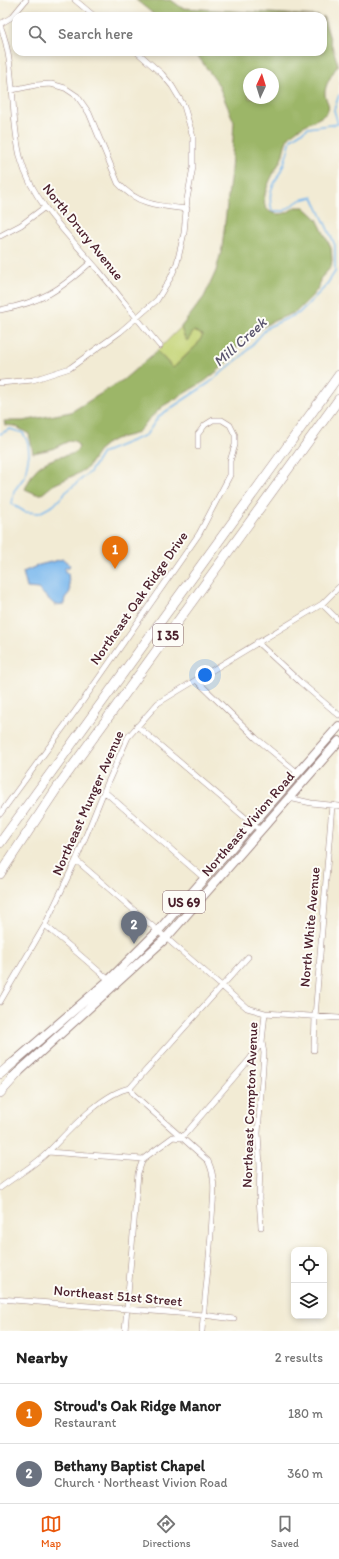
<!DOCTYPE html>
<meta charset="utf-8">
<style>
body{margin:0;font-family:Itim,sans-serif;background:#f6f6f6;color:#222}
.controls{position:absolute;right:12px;bottom:12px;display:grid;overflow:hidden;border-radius:8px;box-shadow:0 2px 6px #0003}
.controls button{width:36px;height:36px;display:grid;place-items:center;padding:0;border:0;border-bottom:1px solid #e0e0e0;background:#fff;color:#222;font:20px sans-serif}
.compass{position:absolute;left:243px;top:68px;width:36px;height:36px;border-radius:50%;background:#fff;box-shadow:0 2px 6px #0003;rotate:4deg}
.you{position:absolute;left:205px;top:675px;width:14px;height:14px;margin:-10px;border:3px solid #fff;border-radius:50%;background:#1a73e8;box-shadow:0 0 0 6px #1a73e833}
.badge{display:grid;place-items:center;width:26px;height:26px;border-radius:50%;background:#ea580c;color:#fff;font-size:13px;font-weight:700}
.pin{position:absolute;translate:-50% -33px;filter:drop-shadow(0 1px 2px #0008)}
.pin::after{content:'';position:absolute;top:21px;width:14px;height:12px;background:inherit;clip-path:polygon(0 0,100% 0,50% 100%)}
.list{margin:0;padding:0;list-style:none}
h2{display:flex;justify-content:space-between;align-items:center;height:52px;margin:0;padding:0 16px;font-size:17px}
h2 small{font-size:13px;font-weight:400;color:#767676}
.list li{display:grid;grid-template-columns:26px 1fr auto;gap:12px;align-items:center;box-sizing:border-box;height:60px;padding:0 16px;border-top:1px solid #e0e0e0}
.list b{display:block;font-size:15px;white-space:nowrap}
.list p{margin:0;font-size:13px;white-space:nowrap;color:#767676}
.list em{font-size:13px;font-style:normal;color:#767676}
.icon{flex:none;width:22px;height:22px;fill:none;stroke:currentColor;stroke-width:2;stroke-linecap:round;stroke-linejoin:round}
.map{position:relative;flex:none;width:339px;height:1331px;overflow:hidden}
.search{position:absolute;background:#fff;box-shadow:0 2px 6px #0003;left:12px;right:12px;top:12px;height:44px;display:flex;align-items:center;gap:10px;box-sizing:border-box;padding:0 14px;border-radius:12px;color:#767676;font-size:15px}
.sheet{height:172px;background:#fff}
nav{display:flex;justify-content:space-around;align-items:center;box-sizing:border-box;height:56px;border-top:1px solid #e0e0e0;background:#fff;font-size:11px;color:#767676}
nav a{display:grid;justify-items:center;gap:2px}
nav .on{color:#ea580c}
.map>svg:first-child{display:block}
.green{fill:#c5d477;stroke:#887a51}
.forest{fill:#9cb668;stroke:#736a4a;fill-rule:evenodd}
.water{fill:#7ab8ed;stroke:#626c8c}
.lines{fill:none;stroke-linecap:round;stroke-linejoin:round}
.stream{stroke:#7ab8ed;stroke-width:1.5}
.minor-casing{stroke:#9e8580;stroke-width:6}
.primary-casing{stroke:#9e8580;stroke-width:10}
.motorway-casing{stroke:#9e8580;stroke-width:10}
.minor{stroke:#fff;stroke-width:5}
.primary{stroke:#fff;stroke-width:8}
.motorway{stroke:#fff;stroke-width:9}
.labels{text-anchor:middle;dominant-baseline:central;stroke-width:4;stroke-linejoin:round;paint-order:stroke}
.shield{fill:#fdfcf7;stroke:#806168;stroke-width:1}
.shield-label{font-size:13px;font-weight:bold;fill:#4a1f2b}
.street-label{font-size:14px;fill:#4a1f2b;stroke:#fdfcf7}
.water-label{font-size:15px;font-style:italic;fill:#5b556f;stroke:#fdfcf7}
</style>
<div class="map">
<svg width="339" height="1331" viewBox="0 0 339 1331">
<rect width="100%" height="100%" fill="#fdfcf7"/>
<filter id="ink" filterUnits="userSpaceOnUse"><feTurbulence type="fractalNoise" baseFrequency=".025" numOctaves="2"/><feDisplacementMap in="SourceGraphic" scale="8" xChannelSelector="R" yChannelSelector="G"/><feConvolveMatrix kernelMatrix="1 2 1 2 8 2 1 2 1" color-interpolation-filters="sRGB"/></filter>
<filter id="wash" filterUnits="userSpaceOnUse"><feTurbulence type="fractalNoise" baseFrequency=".012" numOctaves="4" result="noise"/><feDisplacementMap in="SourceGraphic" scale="16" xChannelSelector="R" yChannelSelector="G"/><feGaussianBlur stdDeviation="0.9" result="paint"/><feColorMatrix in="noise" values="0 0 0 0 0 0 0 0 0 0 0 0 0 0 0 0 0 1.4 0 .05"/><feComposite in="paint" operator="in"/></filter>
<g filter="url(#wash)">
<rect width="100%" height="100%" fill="#f2ebd4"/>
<path class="green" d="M181,327L183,334L187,340L194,331L203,335L197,345L173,368L157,351Z"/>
<path class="forest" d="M136,0H171L182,8L319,16H156Z
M323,16L338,65C333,73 324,85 325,95C326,101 330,104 328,110C325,120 296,124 287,140C284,146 284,153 281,160C275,171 252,206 273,213C282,216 289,212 295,207H304L317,219L331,248L332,260L331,267L320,279L319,287L312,296L296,312L271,322L242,340L225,365L205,381L163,406L148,420L141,429L135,434L115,439L106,444L100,449L87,468L77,474L53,485L42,494H36L25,489C28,484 30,477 34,472C44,459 61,457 75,453L79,447L76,442L71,440L52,449L33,453L29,434L15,426L5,425L4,421H23L71,412L123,380L157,351L173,368L197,345L203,335L194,331L187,341L183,334L181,327L204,297L216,271L222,248L231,171L234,122L218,84L195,52H323ZM249,74H273V98H249Z"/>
<path class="water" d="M63,559L70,565L68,568L66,567L65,569V572L68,573L70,592L65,598L64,604L55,605L38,589L27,588L23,572L39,565Z"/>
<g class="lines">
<path class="stream" d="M0,434L10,429L23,433L28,443L29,454L25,476L14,491L12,504L25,512L39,513L54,505L66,492L90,472L102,453L146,435L159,416L209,383L243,355L268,327L299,313L325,287L335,272V245L313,197L300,200L284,211H272C266,186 277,184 284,163C287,156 289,147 291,139L308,128L338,124L334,110L339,95"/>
</g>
</g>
<g filter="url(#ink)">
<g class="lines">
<defs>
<path id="minor" d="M75,0L94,16
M0,24L12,17L26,0
M0,25C17,67 9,116 21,160C32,201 71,238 99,271C120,296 139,322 160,346
M12,90L36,85L51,84L65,88L77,96L89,113L118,183C137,205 159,206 187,209
M0,236L21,225L45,207
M0,310C42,302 60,290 91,262
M0,383L33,380L70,368L120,332L157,300L171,277L177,263L184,233L187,199L193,167V137L184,106L172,86L162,74L137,52
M322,604L339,621
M257,642L300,682L339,715
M196,680L256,738L298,773
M137,726L261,831
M104,791L205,879
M289,798L311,803L339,806
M0,814L82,702L199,534L230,475V461L235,445V435L230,425L222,420H213L205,425L198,434V447
M76,860L247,1008L265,1013L339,1018
M45,925L109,980
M0,1002L45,925L76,860L104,791L128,737L158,703L322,604L339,587
M314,1050L315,1017L332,805
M130,1088L133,1094L208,1161C217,1179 213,1199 212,1218C210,1256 205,1293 202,1331
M48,1152L143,1159
M143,1159L173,1137L181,1138L187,1132L249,1060L262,1042
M0,1188C14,1177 37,1164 49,1151C68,1132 102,1093 130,1088L248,957
M261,1227L259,1198L260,1166L258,1133L264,1053L262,1042L265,1013
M0,1299L203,1315L234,1319
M125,1331L138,1173L143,1159"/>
<path id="primary" d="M9,1066L13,1063L109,980L158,931L339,726
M13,1077L166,938L339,741"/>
<path id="motorway" d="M0,843L339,375
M0,874L59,785L339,399
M0,1074L13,1063
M0,1093L18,1073"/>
</defs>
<use href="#minor" class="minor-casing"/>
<use href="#primary" class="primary-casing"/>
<use href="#motorway" class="motorway-casing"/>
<use href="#minor" class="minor"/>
<use href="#primary" class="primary"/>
<use href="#motorway" class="motorway"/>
</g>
</g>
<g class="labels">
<g class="shield">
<rect x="153" y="624" width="30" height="22" rx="3"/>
<rect x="163" y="891" width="42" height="22" rx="3"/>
</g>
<g class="shield-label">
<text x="168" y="635">I 35</text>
<text x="184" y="902">US 69</text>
</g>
<g class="street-label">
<text transform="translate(83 232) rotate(51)">North Drury Avenue</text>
<text transform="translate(139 598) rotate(-55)">Northeast Oak Ridge Drive</text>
<text transform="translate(88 803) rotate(-66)">Northeast Munger Avenue</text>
<text transform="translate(248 824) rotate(-49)">Northeast Vivion Road</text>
<text transform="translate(310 927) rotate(-85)">North White Avenue</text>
<text transform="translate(250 1105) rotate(-88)">Northeast Compton Avenue</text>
<text transform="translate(118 1296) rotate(5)">Northeast 51st Street</text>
</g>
<g class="water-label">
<text transform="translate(240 342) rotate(-42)">Mill Creek</text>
</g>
</g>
</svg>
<div class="controls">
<button><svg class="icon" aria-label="locate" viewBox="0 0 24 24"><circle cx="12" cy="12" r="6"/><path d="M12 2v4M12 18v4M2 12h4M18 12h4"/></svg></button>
<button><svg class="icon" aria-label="layers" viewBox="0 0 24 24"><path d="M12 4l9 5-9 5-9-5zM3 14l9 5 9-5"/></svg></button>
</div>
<svg class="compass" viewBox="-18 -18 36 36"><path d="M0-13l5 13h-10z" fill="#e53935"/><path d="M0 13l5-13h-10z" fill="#767676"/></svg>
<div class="you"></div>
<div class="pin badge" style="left:115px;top:569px;background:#e8710a">1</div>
<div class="pin badge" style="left:134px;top:944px;background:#6b7280">2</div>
<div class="search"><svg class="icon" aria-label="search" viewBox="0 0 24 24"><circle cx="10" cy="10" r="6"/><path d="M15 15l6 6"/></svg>Search here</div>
</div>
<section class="sheet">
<h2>Nearby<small>2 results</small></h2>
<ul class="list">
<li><span class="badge" style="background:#e8710a">1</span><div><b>Stroud's Oak Ridge Manor</b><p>Restaurant</p></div><em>180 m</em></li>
<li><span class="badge" style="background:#6b7280">2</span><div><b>Bethany Baptist Chapel</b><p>Church · Northeast Vivion Road</p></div><em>360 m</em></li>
</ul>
</section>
<nav>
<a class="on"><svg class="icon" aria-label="map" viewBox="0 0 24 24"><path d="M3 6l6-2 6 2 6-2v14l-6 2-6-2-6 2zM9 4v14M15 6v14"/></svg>Map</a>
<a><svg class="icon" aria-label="directions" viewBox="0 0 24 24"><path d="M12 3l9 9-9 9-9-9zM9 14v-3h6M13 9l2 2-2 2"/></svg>Directions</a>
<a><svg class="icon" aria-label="saved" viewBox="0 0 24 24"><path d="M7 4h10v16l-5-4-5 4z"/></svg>Saved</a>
</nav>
